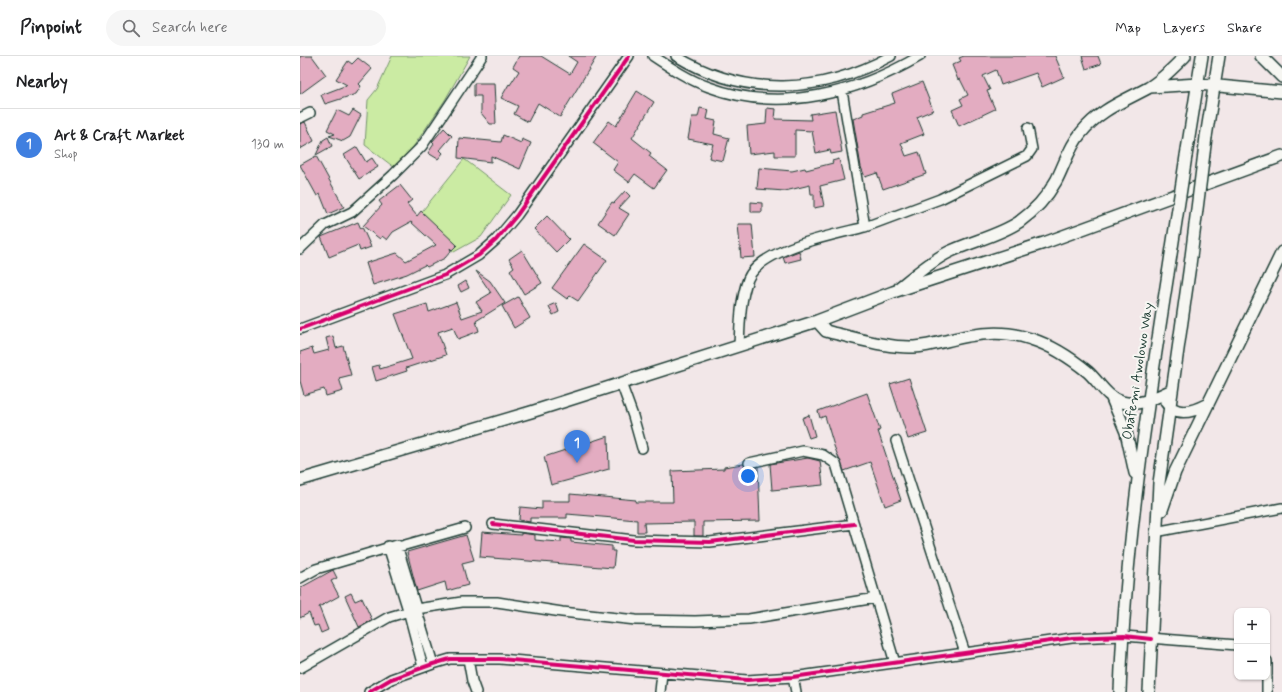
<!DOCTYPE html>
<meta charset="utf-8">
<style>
body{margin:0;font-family:Mynerve,sans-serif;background:#f6f6f6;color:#202124}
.controls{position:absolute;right:12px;bottom:12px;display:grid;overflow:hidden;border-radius:8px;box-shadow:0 1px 3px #0004}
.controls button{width:36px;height:36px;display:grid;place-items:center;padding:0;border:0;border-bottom:1px solid #e0e0e0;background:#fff;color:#202124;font:20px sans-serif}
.you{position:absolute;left:448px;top:420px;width:14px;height:14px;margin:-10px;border:3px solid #fff;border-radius:50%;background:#1a73e8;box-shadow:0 0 0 6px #1a73e833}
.badge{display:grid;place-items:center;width:26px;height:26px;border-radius:50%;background:#2563eb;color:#fff;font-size:13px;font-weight:700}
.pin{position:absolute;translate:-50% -33px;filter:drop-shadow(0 1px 2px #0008)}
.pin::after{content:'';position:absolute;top:21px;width:14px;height:12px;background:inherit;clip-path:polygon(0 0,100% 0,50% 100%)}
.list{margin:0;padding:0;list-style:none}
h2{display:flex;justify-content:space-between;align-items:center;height:52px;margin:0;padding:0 16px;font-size:17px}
h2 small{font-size:13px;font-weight:400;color:#757577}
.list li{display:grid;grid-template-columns:26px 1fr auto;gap:12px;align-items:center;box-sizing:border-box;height:72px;padding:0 16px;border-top:1px solid #e0e0e0}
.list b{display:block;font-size:15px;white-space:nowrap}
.list p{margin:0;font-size:13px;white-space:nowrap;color:#757577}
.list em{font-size:13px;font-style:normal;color:#757577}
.icon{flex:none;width:22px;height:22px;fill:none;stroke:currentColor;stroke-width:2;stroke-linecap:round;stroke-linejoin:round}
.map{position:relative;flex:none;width:982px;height:636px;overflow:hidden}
header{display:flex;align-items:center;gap:24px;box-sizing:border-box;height:56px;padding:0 20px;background:#fff;border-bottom:1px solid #e0e0e0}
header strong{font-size:19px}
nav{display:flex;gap:22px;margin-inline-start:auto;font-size:14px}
.search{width:280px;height:36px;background:#f6f6f6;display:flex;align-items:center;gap:10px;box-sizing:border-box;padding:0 14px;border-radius:22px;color:#757577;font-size:15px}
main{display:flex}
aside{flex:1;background:#fff}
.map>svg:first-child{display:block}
.green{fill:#cbeba3;stroke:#75946c}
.building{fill:#e3acc1;stroke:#1f3d34}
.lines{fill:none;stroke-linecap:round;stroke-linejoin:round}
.minor-casing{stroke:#1f3d34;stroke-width:12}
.major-casing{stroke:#1f3d34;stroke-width:14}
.minor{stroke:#f6f6f2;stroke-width:9}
.major{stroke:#f6f6f2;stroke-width:11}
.major-bridge-casing{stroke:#1f3d34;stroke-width:14;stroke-linecap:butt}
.major-bridge{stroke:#f6f6f2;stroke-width:11}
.cycleway-casing{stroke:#f6f6f2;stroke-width:6}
.cycleway{stroke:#d6006c;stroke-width:4}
.labels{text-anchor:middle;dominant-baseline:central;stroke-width:4;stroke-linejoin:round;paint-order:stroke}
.street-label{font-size:14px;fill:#1f3d34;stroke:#f6f6f2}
</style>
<header>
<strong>Pinpoint</strong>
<div class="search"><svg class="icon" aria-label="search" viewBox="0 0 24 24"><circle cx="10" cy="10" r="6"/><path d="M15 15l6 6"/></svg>Search here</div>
<nav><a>Map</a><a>Layers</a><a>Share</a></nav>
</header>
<main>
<aside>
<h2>Nearby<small></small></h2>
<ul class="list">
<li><span class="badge" style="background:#3f7fe0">1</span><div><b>Art &amp; Craft Market</b><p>Shop</p></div><em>130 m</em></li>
</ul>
</aside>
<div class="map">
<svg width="982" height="636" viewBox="0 0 982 636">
<rect width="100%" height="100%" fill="#f2e7e8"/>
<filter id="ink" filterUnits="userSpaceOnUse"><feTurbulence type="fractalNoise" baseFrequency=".025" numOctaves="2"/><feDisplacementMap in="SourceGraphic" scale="8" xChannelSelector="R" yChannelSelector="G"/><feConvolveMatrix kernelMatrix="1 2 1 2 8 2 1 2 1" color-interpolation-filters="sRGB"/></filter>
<g filter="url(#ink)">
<path class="green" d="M92,0H170L145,44L103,106L95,112L65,89L68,44L77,33Z
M164,103L211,139L181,181L154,196L115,164Z"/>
<path class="building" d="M0,0H12L26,19L0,38Z
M219,0H241L270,18L277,6L268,0H297L260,61L238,47L228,66L214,58L218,50L201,42L209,28L210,29L219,15L213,11Z
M664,0H755L764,21L742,31L736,17L701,29L696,14L683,20L690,34L687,35L695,53L659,70L652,54L663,49L660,43L668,39L660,23L658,24L652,9L661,5L659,2Z
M782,0H798L801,8L786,13Z
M58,2L72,13L59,28L61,30L56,38L25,48L21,39L47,29L36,23L48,5L52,8Z
M622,26L633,54L617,61L624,78L601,87L606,100L619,96L626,118L583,133L577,117L565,121L561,111L553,63L563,59V57L595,47L592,38Z
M174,27H194L196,68H190L181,57V40H174Z
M337,35L354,46L332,82L351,97L349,100L367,114L354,132L335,118L329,126L313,114L318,106L293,87L309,65L316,70Z
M400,52L409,54L407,63L416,65L414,78L429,82L423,105L409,102L413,88L388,83L392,61H398Z
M467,52L476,53L475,63L511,64L510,58L535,54L542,96L531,98L530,94L516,97L512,75L495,74V100H475V95L449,98L447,70L466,68Z
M37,54L49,60L53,54L61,59L50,81L43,85L29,80L35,78L27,74Z
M5,66L14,85L0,93V68Z
M144,72L152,80L140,94L143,97L138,103L128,97L134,88L132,86Z
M203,79L221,87L222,83L231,87L220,113L191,100V106L158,102L159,82L201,86Z
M28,81L32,90L16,99L23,84Z
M57,91L66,106L72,102L78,111L59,123L44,99Z
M16,100L44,151L28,158L20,138L17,140L0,109Z
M539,103L544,124L520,130L524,150L514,152V138H511L510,129L485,135L457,133L459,112L492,115L505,112L506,114L533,107L532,105Z
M100,129L112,144L107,148L117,160L121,155L157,189L152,194L150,192L151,195L145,202L127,211L125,209L107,218L73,229L66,207L97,197L106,205L136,189L111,166L93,176L87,184L82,180L80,183L63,170L82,149L79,145Z
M325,135L330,140L319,152L329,158L315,179L298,167L312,146L314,147Z
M451,146L462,147V156H451Z
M247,160L269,183L256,196L234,173Z
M58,166L61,173L62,171L71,191L60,195L58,189L29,201L21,181Z
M438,168H452L455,201L441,202Z
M284,188L307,204L278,245L270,240L267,243L252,232Z
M222,194L242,227L224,238L210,214L214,211L209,203Z
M499,195L501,203L485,207L483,201Z
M176,215L190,225L205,247L176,265L179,275L158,283L153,271L138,276L146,299L106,312L107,315L76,325L72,311L79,309L80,313L112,303L95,258L127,248L129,256L156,246L162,262L182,255L176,246L191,237Z
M166,225L169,232L161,236L158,230Z
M218,241L230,262L214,272L202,250Z
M256,247L259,256L253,259L249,250Z
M33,280L36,292L43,290L51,319L39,322L43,335L26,340L24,333L4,339L0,325V296L12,292L14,298L29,294L26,282Z
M609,322L627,377L608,383L590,328Z
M567,337L580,374L578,375L601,444L585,450L570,406L544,415L534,390L525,360L520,362L518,355Z
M509,359L515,380L509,382L502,362Z
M308,380L309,413L251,429L244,401Z
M508,402L520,405L523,429L472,434L470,408Z
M443,408L448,413L458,411L460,465L403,466V480H394V466L344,467L345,476H337V464L267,458V462H230V466L219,464L220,451L242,453V445H270V438L336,444L335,446H373L372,415L424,413V411Z
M182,476L221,479V477L235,479V484L245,485L261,486V482L271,483V486L312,490V495H315L313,512L180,501Z
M166,479L174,504L162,507L168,529L147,535L145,526L117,535L107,496Z
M33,514L37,522L31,525L39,540L19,551L28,574L21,577L18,569L14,570L9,557L0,562V532Z
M51,537L55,545L62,542L72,564L59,571L45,540Z"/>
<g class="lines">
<defs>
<path id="minor" d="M353,0C371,12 389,24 409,31C481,58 557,37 620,0
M376,0C445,42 521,38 591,0
M0,62L10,57
M565,171L640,143L727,100L732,93L728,72
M0,193L25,169L52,156L93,119L122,90L182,0
M0,273L145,219L179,199L196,184L217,159L329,0
M439,290C440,268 440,244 448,223C461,192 534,179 565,171L542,35
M321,327L333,360L342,392
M596,385L665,597
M449,407L503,395L523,399L536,408L595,607
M193,468L334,484L410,486L554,468
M855,476L982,452
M88,490L108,554L123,611
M98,491L165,472
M0,522L16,513L97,489L133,608
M168,603L172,625L176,636
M967,605V619
M0,612L89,561L116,553L162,546H197L262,556L336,564L395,565L449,563L576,542
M493,621L496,636
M69,636L91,623L133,608L150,603H200L447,624L493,621L772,582L824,580L937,589
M360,636L362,617
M967,636V621"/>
<path id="major" d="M961,0L982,21
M850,31L898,28L982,36
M906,81L919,0
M886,100L902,0
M600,231C615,219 631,205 649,196C672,185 698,180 719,166C733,156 747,141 756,125C764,110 769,91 781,77C799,54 824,45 848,32C862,24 874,11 885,0
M517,265L526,275L533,277C560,283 587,292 614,291C632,290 650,283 668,280C688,276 711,276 731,283C753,290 771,302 788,316C799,326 807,342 822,346C839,351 857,341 872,334
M811,340L826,376L835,417
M866,346C876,361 892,356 906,349
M0,424L231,356L517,265L593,236L744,187L982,100
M862,454L875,416L982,196
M820,636C825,494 846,358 868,218
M849,636L859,427L890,209"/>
</defs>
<use href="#minor" class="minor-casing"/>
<use href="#major" class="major-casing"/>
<use href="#minor" class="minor"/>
<use href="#major" class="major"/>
<defs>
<path id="major-bridge" d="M890,209L906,81
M868,218L886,100"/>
</defs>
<use href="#major-bridge" class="major-bridge-casing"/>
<use href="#major-bridge" class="major-bridge"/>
<defs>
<path id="cycleway" d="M0,273L145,219L179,199L196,184L217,159L329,0
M193,468L334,484L410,486L554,468
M69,636L91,623L133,608L150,603H200L447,624L493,621L772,582L824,580L851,583"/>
</defs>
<use href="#cycleway" class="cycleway-casing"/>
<use href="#cycleway" class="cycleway"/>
</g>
</g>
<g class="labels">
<g class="street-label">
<text transform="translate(838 315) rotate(-81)">Obafemi Awolowo Way</text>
</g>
</g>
</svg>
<div class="controls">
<button>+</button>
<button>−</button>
</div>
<div class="you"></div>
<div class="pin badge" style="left:277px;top:407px;background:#3f7fe0">1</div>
</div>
</main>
